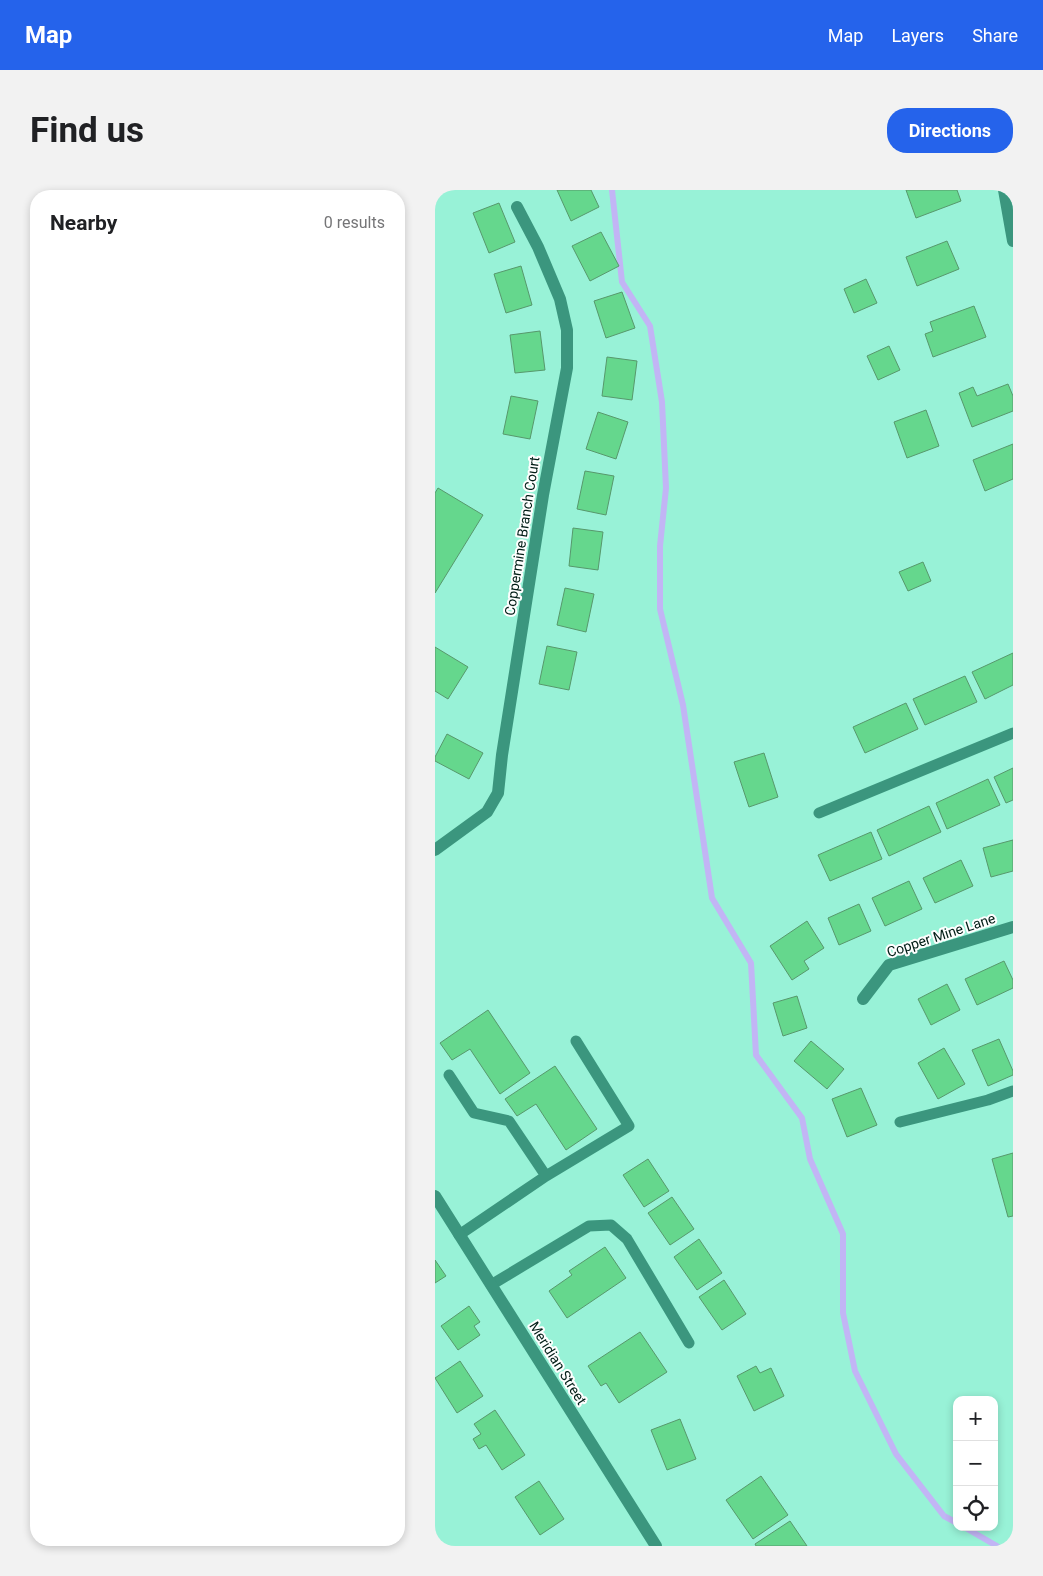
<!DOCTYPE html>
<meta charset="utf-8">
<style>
body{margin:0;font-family:Roboto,sans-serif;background:#f2f2f2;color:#202124}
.controls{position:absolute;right:15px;bottom:15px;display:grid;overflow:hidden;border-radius:10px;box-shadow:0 2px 8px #0003}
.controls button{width:45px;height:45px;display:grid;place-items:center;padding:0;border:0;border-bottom:1px solid #e0e0e0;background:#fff;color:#202124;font:25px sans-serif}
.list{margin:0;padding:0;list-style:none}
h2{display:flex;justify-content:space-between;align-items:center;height:65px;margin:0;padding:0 20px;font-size:21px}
h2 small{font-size:16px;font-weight:400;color:#757577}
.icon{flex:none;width:28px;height:28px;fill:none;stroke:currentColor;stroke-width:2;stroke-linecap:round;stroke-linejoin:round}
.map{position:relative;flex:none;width:578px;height:1356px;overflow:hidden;border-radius:20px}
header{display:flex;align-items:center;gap:30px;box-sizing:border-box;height:70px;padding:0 25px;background:#2563eb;color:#fff}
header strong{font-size:24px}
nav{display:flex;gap:28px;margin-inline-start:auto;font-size:18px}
.intro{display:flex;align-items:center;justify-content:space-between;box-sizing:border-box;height:120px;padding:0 30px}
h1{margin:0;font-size:35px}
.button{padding:12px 22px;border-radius:20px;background:#2563eb;color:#fff;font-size:18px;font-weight:700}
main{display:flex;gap:30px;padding:0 30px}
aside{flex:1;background:#fff;border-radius:20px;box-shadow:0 2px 8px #0003}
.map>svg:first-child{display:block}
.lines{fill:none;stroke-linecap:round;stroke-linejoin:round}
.stream{stroke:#c2b5f5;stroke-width:6}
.building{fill:#65d78d;stroke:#57986c}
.service{stroke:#3b967e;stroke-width:11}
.minor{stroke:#3b967e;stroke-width:12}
.tertiary{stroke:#3b967e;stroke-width:12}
.labels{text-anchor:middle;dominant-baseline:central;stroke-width:4;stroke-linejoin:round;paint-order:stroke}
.street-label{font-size:14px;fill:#011d16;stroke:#fefefe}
</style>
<header>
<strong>Map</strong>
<nav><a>Map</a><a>Layers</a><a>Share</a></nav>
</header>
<div class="intro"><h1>Find us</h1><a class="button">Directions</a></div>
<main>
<aside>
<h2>Nearby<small>0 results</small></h2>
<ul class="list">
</ul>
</aside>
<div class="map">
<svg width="578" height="1356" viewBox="0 0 578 1356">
<rect width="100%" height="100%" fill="#98f2d7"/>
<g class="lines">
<path class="stream" d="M177,0L187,92L215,136L227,212L231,298L225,356V419L248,515L277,708L316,773L321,865L367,928L375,969L408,1044V1123L420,1181L461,1264L509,1326L522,1333
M529,1337L562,1356"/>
</g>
<path class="building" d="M122,0H156L164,17L136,31Z
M471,0H522L526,11L481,28Z
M64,13L80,52L54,63L38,23Z
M166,42L184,76L155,91L137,56Z
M512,51L524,79L482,96L471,67Z
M86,76L97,115L71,123L59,84Z
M431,89L442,113L419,123L409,99Z
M187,102L200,138L171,148L159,111Z
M539,116L551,147L498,167L490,144L498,141L495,132Z
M105,141L110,180L80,183L75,145Z
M454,156L465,180L443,190L432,166Z
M172,167L202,171L197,210L167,206Z
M573,194L578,206V221L537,237L524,203L538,197L542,206Z
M76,206L103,211L95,249L68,244Z
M491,220L504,256L472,268L459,232Z
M163,222L193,232L181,269L151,259Z
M578,254V289L550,301L538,270Z
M150,281L179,286L171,325L142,319Z
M3,298L48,325L0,403V303Z
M138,338L168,342L163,380L134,376Z
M488,372L496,391L473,401L464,382Z
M130,398L159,404L151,442L122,435Z
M112,456L142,462L134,500L104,494Z
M0,457L33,477L13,509L0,501Z
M578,463V495L550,509L537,482Z
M530,486L542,512L490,535L478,509Z
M471,513L483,539L430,563L418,537Z
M12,544L48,563L34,589L0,571V567Z
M329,563L343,607L314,617L299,572Z
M578,578V610L571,613L559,587Z
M553,589L565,615L512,639L501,613Z
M494,616L506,642L454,666L442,640Z
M436,642L447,669L395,691L383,665Z
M578,650V681L556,687L548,658Z
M526,670L538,696L500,713L488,688Z
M474,691L487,719L450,736L437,708Z
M424,714L436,741L404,755L393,728Z
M372,731L389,758L369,771L374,779L357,790L335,756Z
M569,771L578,790V798L542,815L530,789Z
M512,794L525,820L496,835L483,809Z
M362,806L372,838L348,846L338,813Z
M53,820L95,883L65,904L35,859L17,870L5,853Z
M564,849L578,881V885L553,896L537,860Z
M376,851L409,879L392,899L359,871Z
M509,858L530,894L503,909L483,873Z
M120,876L162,939L131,960L101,914L82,926L70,909Z
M426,898L442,935L412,947L397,909Z
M578,963V1026L573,1027L557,969Z
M213,969L234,1001L209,1017L188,985Z
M237,1007L259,1039L235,1055L213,1023Z
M264,1049L287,1083L262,1100L239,1067Z
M170,1057L191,1088L132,1128L114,1101L137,1085L134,1081Z
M0,1070L11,1086L0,1093Z
M289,1090L311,1124L287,1140L264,1107Z
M34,1116L45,1132L39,1136L45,1145L23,1160L6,1136Z
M205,1142L232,1182L184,1213L171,1193L166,1196L153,1176Z
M25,1171L48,1206L22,1223L0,1188Z
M321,1176L325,1183L336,1178L349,1206L319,1221L302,1186Z
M60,1220L90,1265L67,1280L51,1255L44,1259L38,1249L46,1244L39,1234Z
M245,1229L261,1269L232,1280L216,1240Z
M326,1286L353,1325L318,1349L291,1310Z
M104,1291L129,1329L105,1345L80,1307Z
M355,1331L372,1356H321L320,1354Z"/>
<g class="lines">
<path class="service" d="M384,623L578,543
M14,885L39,923L74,931L111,986
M465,932L553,910L578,901
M24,1045L111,986L194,936L141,851
M56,1095L154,1036L176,1035L192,1049L254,1153"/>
<path class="minor" d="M0,660L52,622L63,603L67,565L108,305L132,178V140L125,109L103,57L82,17
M428,809L454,775L578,737
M0,1006L221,1356"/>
<path class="tertiary" d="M569,0L578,51"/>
</g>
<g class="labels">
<g class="street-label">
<text transform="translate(87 346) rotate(-81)">Coppermine Branch Court</text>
<text transform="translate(506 745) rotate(-18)">Copper Mine Lane</text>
<text transform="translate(123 1173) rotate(58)">Meridian Street</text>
</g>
</g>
</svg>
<div class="controls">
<button>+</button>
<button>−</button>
<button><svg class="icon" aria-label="locate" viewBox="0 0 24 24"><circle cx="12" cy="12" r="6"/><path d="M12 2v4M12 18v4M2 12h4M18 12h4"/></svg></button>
</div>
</div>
</main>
